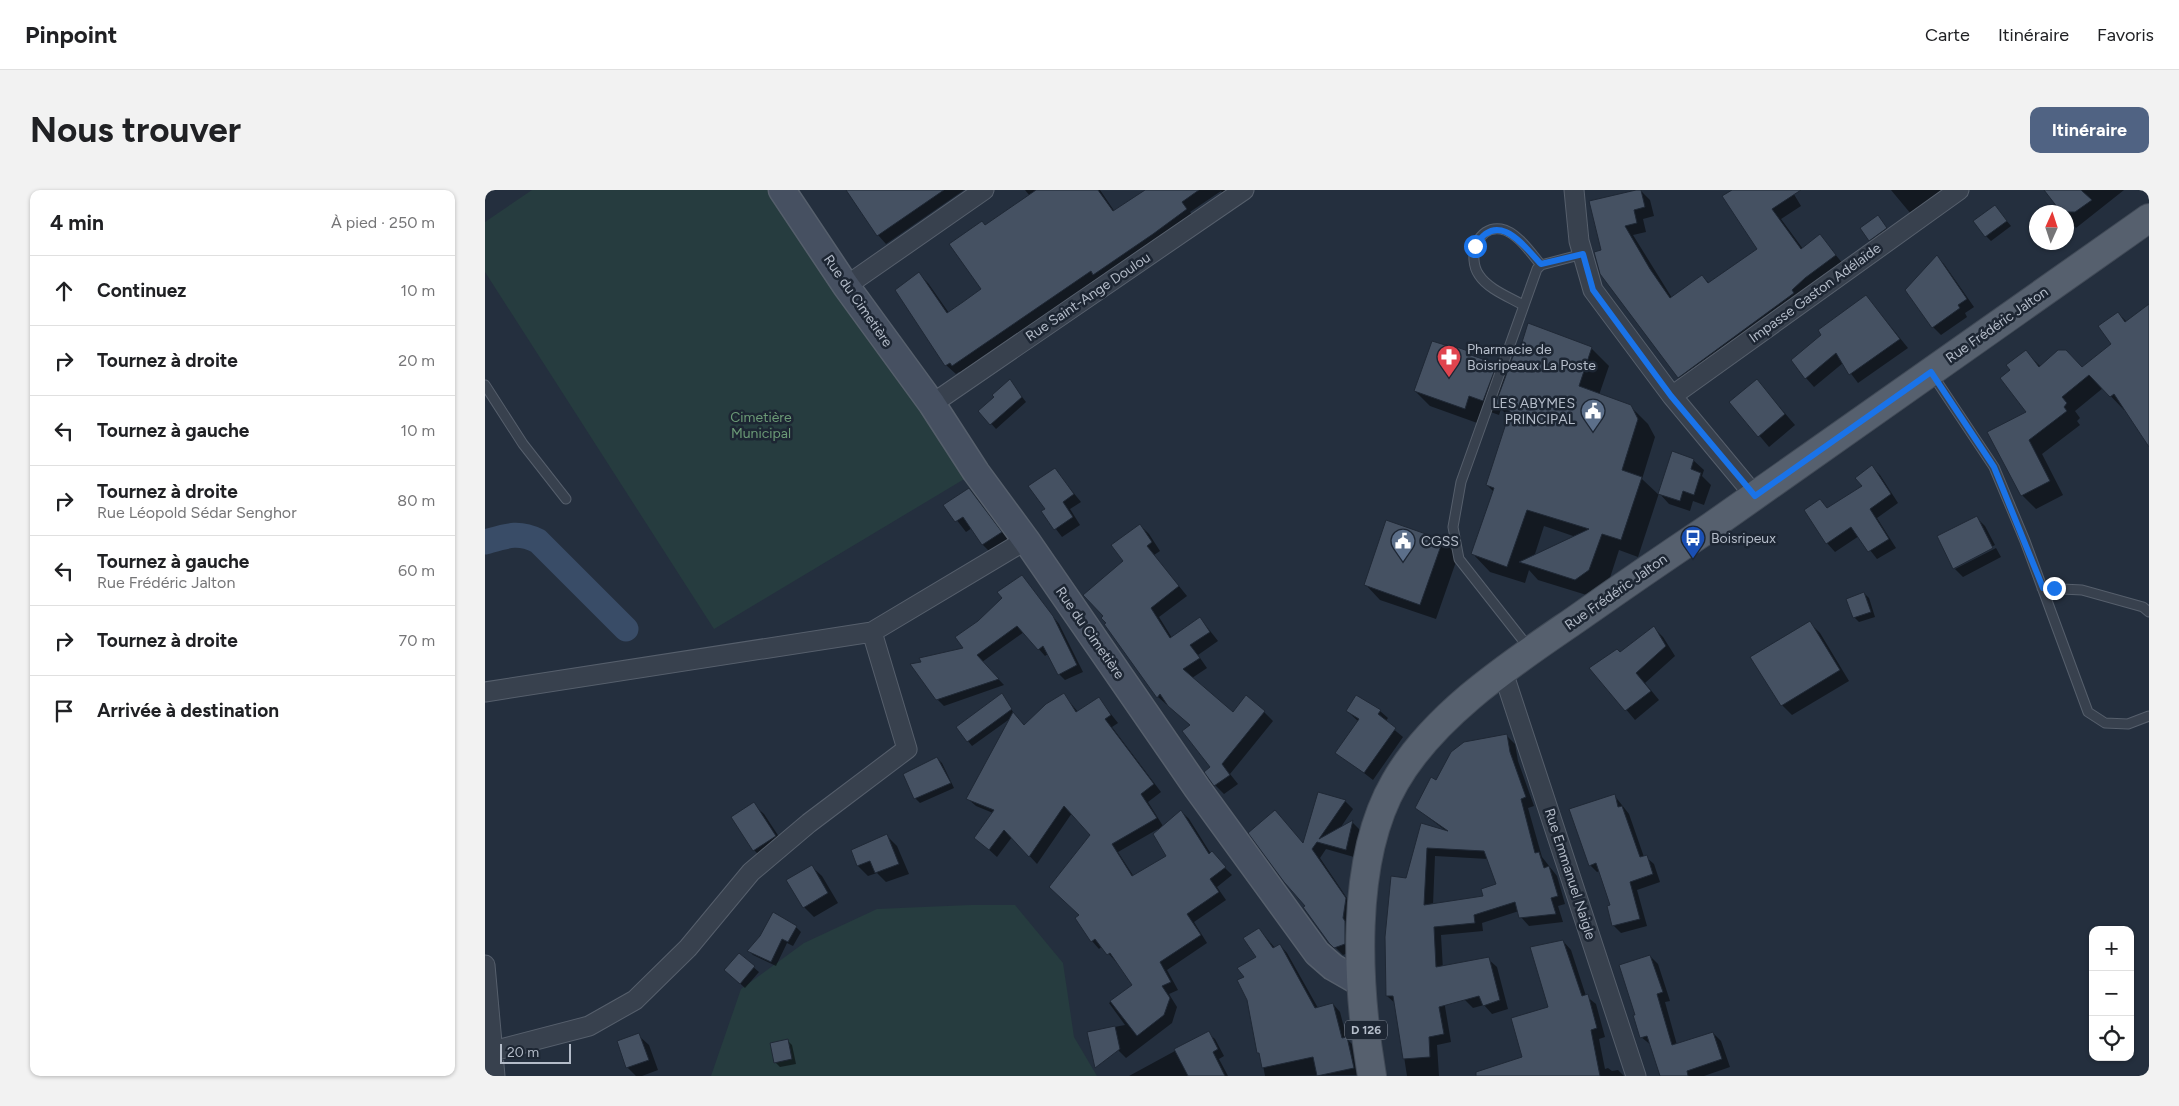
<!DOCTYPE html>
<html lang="fr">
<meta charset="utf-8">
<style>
body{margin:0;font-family:Figtree,sans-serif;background:#f2f2f2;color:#202124}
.controls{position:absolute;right:15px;bottom:15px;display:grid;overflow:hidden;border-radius:10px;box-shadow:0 1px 4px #0004}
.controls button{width:45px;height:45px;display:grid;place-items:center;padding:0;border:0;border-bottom:1px solid #e0e0e0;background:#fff;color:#202124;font:25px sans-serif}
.compass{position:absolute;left:1544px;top:15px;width:45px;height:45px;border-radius:50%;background:#fff;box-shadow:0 1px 4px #0004;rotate:3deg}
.scale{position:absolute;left:15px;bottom:12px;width:71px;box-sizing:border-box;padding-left:5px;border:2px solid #b4bcc9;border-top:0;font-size:14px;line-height:18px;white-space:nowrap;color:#b4bcc9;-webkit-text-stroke:4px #1d2633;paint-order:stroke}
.stop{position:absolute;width:15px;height:15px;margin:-11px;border:4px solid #1a73e8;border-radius:50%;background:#fff}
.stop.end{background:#1a73e8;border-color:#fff;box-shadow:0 1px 5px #0008}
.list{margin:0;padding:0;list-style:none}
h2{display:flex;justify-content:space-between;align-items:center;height:65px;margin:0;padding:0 20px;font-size:21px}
h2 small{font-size:16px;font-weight:400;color:#757577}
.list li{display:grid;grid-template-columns:32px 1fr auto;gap:15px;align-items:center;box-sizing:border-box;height:70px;padding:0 20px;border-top:1px solid #e0e0e0}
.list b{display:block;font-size:19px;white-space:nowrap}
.list p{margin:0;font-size:16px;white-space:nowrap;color:#757577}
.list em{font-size:16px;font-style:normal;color:#757577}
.icon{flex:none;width:28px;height:28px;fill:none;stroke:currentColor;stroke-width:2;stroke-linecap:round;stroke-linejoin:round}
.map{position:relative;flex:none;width:1664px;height:886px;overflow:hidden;border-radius:10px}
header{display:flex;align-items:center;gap:30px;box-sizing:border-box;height:70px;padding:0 25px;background:#fff;border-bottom:1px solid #e0e0e0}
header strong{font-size:24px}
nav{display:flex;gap:28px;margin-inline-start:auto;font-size:18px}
.intro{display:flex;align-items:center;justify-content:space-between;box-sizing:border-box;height:120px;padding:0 30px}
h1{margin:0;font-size:35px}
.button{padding:12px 22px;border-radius:10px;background:#506383;color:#fff;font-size:18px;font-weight:700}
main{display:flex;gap:30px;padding:0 30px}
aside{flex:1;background:#fff;border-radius:10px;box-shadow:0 1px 4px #0004}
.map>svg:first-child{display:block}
.green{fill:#263c3f}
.shadow{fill:#0007;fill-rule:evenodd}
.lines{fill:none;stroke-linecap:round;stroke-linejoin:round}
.canal{stroke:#394c67;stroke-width:25}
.building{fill:#455162;stroke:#1f2835;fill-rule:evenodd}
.lane-casing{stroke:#565f6c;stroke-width:11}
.street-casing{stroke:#565f6c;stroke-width:21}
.secondary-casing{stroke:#565f6c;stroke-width:29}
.primary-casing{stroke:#414a57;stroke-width:30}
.lane{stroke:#38414e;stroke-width:9}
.street{stroke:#38414e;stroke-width:19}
.secondary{stroke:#465061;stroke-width:26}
.primary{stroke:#56606e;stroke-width:28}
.route{stroke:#1a73e8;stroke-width:6}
.labels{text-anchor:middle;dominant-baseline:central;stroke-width:5;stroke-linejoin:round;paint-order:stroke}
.shield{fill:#1d2633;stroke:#878f9c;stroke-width:1}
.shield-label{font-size:12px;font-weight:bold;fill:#b4bcc9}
.street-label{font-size:14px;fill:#b4bcc9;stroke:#1d2633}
.poi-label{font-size:14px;fill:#b4bcc9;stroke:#1d2633;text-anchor:start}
.park-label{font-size:14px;fill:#6b9a76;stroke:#1d2633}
</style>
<header>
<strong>Pinpoint</strong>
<nav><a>Carte</a><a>Itinéraire</a><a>Favoris</a></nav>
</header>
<div class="intro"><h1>Nous trouver</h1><a class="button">Itinéraire</a></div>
<main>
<aside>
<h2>4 min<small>À pied · 250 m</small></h2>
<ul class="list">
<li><svg class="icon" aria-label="ahead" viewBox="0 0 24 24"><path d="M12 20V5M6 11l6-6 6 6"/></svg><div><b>Continuez</b></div><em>10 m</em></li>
<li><svg class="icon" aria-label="right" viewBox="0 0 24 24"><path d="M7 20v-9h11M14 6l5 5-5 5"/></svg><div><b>Tournez à droite</b></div><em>20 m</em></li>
<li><svg class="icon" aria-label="left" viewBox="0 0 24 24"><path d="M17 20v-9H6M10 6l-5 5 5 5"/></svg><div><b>Tournez à gauche</b></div><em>10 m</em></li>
<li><svg class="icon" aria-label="right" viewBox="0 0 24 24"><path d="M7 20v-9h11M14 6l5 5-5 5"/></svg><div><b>Tournez à droite</b><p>Rue Léopold Sédar Senghor</p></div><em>80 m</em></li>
<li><svg class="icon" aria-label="left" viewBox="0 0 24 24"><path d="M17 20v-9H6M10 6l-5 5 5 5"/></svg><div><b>Tournez à gauche</b><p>Rue Frédéric Jalton</p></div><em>60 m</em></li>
<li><svg class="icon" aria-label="right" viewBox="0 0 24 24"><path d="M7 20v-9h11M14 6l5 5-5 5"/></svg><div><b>Tournez à droite</b></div><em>70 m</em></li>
<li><svg class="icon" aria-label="arrive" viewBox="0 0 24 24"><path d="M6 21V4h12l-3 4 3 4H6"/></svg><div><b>Arrivée à destination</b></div></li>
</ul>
</aside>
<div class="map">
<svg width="1664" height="886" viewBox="0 0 1664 886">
<rect width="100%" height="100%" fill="#242f3e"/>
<path class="green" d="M47,0H297L491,282L229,439L0,82V32Z
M486,715H530L578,773L589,847L612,886H226L256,799L319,753L392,719Z"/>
<path class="shadow" d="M362,0H479L401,54L393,45Z
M540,0H615L630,22L662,0H744L738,4L736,1L705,22L711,29L477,185L474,182L471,184L461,175L411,100L434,84L443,93L464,123L498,99L500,36L545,6Z
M1155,0L1165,10L1169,26L1158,29L1161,42L1148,45L1187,108L1217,86L1225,94L1274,59L1249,0H1308L1307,1L1316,16L1296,29L1318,59L1335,46L1359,75L1203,197L1194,187L1117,61Z
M1406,0H1457L1426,24Z
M1561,0H1639L1591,38L1582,27V22H1578Z
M1510,17L1526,36L1506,51L1501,46Z
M1393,27L1406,43L1390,54L1385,50Z
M1452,67L1459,74L1489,117L1480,123L1482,127L1456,145L1448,137Z
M1381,106L1423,158L1373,193L1358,173L1329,197L1321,188Z
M1664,116V255L1641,219L1639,220L1618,198L1590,221L1595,228L1592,231L1595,235L1557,264L1578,305L1551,319L1537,305L1543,222L1526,180L1540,161L1556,177L1598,179L1628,154L1633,123L1642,132Z
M1106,158L1124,176L1114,205L1145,216L1163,234L1170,247L1157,289L1174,305V303L1153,367L1134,360L1122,397L1108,407L1053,390L1044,380L1040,393L1005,382L988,364L1009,302L1002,295L1024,227L1016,219L1014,225L1000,220L995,234L945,216L930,201L983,162L987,166L1011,175L1022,186L1035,164ZM1059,336L1091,347L1049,367Z
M525,191L541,212L511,239L495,221Z
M1272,191L1310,235L1284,257L1246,212Z
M1208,270L1219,280L1217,286L1226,295L1219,315L1208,311L1205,321L1184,314L1174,303Z
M1387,277L1395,285L1413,313L1392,328L1411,358L1392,369L1374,346L1350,362L1342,353L1320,321L1335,311L1343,319L1379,297Z
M569,279L596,312L585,319L595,335L577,347L558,322L562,320Z
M484,299L494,310L526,353L508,365L498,355L487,338L481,342L460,315Z
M1491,327L1500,336L1510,355L1470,376V379L1511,358L1516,367L1478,387L1469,378Z
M655,335L664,344L675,361L669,365L702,406L674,427L687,448L715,428L733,451L713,465L722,478L707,488L748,524L779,522L788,531L745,584L753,594L739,604L730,595L727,577L706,536L673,507L639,371Z
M958,351L973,366L951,429L895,410L880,394Z
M536,386L574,434L598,482L580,490L574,484L564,463L560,466L539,442L497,472L519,495L459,516L452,509L493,432L519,408Z
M1379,403L1384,408L1390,427L1374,432L1369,427Z
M1325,433L1335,443L1364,491L1307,525L1297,515Z
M1169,438L1178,447L1190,466L1160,493L1174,510L1150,530L1106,478L1135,464Z
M517,505L530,525L540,536L579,505L593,522L614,509L633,533L627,537L676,602L663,612L678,636L696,621L704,629L726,664L747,685L732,697L741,710L709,732L722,753L682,780L693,800L684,804L692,817L687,833L641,868L633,860L624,838L640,835L624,813L649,795L632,771L631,772L617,756L614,759L607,751L596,726L607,645L587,623L552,674L527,647L512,667L491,648L508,623L491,616L483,609L526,528L487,556L483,551ZM673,639L683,667L649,687L633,662Z
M862,521H895L903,528L900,532L918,547L888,590L852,562L874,532Z
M1021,545L1030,554L1033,571L1049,616L1043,618L1057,667L1072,686L1080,714L1073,716L1078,732L1044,736L1036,727L1034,721L997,733L998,741L956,745L958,780L954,781L966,852L952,855L954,886H922L911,814L902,806L922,690L937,635L961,641L931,618L952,592ZM950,666L1003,669L1012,695L999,707L948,715Z
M452,568L457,573L469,598L435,613L430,608Z
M834,603L860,611L868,619L854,640L867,632L875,640L869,667L841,659L835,668L868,717L867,761L858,765L845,752L822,716L819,655Z
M1129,605L1144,624L1159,667H1161L1169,674L1175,692L1152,700L1162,736L1136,743L1128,735L1127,715L1115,681L1112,682L1105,675Z
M268,614L279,624L300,656L279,670L269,660Z
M402,646L412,656L424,684L401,692L392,683L383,686L373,676Z
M326,676L337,686L353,713L329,727L319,717Z
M311,737L316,742L308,756L302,753L291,776L268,765L264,761L276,746Z
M774,739L790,758L795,755L802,763L833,818L848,814L855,822L862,849L869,856L876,885L780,886L776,865L773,862L761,787L773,767Z
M1078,751L1086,760L1101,806L1111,814L1120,847L1114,849L1120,879L1123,878L1127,881L1133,880L1139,886H1005L1039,868L1064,818Z
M254,765L274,782L260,798L246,785Z
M1165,766L1173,774L1185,811L1180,812L1192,855L1228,843L1236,851L1245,877L1219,886H1175L1166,855L1156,847L1152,826Z
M1003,769L1012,777L1023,819L1007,824L999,815L988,818L980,810Z
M723,843L730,849L739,866L734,869L743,886H644Z
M153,845L164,855L173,880L157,886H151L142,877Z
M302,850L307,855L311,874L295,877L290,872Z"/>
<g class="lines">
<path class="canal" d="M0,352C21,346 33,341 53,351L141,439"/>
</g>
<path class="building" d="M361,0H459L392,46Z
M551,0H613L628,21L660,0H714L697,12L702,19L668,44L608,85L606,81L467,176L465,173L460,176L410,100L434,82L462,123L478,112L496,99L464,54L497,31L500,35Z
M1151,0H1156L1160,17L1149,20L1152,33L1140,36L1165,79L1185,108L1217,85L1223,93L1272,59L1237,6L1247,0H1316L1287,19L1316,59L1335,44L1351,65L1320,88L1307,100L1309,103L1193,188L1115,84L1109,62L1116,60L1104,11Z
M1559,0H1596L1607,10L1590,22H1576Z
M1510,15L1522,31L1500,47L1488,31Z
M1393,25L1402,38L1384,51L1375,38Z
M1452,65L1482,109L1473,115L1475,118L1447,138L1420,100Z
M1381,105L1415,149L1364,185L1351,163L1320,189L1306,170L1336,145L1333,140Z
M1664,114V257L1629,204L1625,207L1604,185L1577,207L1582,213L1579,217L1582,221L1544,250L1565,291L1536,306L1502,242L1541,222L1515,188L1525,180L1521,175L1541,160L1554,177L1573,160H1581L1597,177L1626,154L1613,136L1633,122L1640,132Z
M1043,133L1107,157L1094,196L1146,215L1153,229L1137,280L1157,287L1136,350L1117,344L1104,380L1090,390L1034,372L1104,339L1042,320L1022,377L986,364L1009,298L1001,295L1025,221L1010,215L1030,161L1034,162Z
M947,151L960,155L963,154L983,161V164L1012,174L998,211L984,206L980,219L929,201Z
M525,189L537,207L505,235L493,221L509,207L507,205Z
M1272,189L1300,224L1273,247L1244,212Z
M1187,261L1209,269L1206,279L1216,283L1209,305L1198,301L1195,311L1173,304Z
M1387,275L1406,304L1385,319L1404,349L1383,362L1366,337L1341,354L1319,320L1335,309L1342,318L1377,296L1370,288Z
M570,278L589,304L578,312L588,327L569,340L556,321L560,319L543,296Z
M484,298L517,342L497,355L478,327L470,332L458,315Z
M1492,326L1508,358L1468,379L1452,346Z
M901,330L958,350L935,415L879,395Z
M655,334L667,352L662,356L694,396L666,418L685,448L715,427L725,442L705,455L715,468L698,479L748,522L761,505L780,521L737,574L745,585L729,596L719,582L725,577L697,541L705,535L683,516L675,504L672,508L619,434L621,433L616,428L618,426L598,405L638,371L626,355Z
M537,385L568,426L592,475L573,485L558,456L553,460L532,436L492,465L514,489L451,510L425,474L436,472L434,468L478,458L470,447L493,431L517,408L512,402Z
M1379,402L1386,422L1368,428L1361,409Z
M1325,431L1355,480L1296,516L1265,467Z
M1169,436L1181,456L1151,483L1166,501L1140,521L1104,478L1132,459L1135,462Z
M517,503L527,519L482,552L471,537Z
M579,503L591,522L614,507L626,525L620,529L669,594L656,604L672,628L627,654L647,686L681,666L668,644L696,620L724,664L727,661L741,677L725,689L734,702L702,724L716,745L675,772L686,792L677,796L685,808L679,825L652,846L625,811L647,795L625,763L622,765L610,749L606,752L590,728L594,725L564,697L605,645L579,616L544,667L519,640L504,660L489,648L509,620L481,609L528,522L539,535L561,514Z
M871,505L896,520L893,524L911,538L879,583L850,563L874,529L861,521Z
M1022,544L1025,562L1041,607L1036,609L1050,663L1054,662L1059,678L1064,676L1073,706L1066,708L1071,724L1034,728L1030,712L989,725L990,733L949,737L951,777L1004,767L1015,810L998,816L994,806L954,817L959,844L944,847L945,867L918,869L908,806H901L900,747L906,686L921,688L936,633L963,641L930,618L946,587L951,590L966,562L979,552ZM942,658L999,661L1011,694L996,699L998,706L939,715Z
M452,567L466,593L429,609L418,584Z
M833,602L861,610L834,649L868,630L861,660L832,652L827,659L861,708L858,728L860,731V754L849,758L844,753L818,717L820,716L799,692L763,643L790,620L818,653Z
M1130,604L1133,617L1137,616L1155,667L1162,665L1168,684L1145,692L1155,729L1127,736L1122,716L1125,715L1111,673L1104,676L1084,619Z
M269,612L291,646L268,661L246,627Z
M402,644L414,674L390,683L385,671L372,676L366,660Z
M327,675L343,703L318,718L301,690Z
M288,722L312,736L303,752L297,749L286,772L262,761L275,746Z
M774,738L788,758L795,754L830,818L848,813L857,848L862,847L869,878L832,886L828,867L777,878L774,863H772L762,810L752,790L759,787L752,778L771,767L758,748Z
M1078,750L1097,806L1103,804L1112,838L1106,840L1115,886H991V882L1037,867L1026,828L1063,817L1045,757Z
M254,763L270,776L255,794L239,780Z
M1165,765L1178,802L1172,804L1187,855L1228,842L1237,869L1202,881L1203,886H1175L1162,846L1155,848L1148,825H1150L1134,775Z
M630,836L635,859L610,878L602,842Z
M724,841L733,859L728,862L740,886H703L689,859Z
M154,843L164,870L141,878L132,851Z
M303,849L307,869L289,873L285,853Z"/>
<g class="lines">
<defs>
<path id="lane" d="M1038,115C1024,107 1003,99 994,85C982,68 992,35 1016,39C1032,42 1046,63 1056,75
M1447,184L1509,277L1540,351L1603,522L1620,533L1643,534L1664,526
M0,195L38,254L81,309
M1557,398L1597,400L1658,417L1664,422
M1044,458L974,369L968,337L976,292L1052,79L1056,75L1098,64"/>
<path id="street" d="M1089,0L1094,51L1108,100L1187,206L1270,306
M361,96L499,0
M1187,206L1474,0
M447,214L759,0
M1018,482L1151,886
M0,502L387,442L541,350
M0,775L10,886
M8,861L104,836L150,810L203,758L266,682L324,633L422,559L387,442"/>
<path id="secondary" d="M297,0L361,96L447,214L491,282L541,350L712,598L832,763L848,777L876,793"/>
<path id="primary" d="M887,886C872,798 864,671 910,592C949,524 1026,474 1090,430C1134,399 1179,368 1224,338C1371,236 1517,132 1664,28"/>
</defs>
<use href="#lane" class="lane-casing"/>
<use href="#street" class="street-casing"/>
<use href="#secondary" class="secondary-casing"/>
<use href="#primary" class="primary-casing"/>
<use href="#lane" class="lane"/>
<use href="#street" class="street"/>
<use href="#secondary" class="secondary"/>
<use href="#primary" class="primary"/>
</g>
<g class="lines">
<path class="route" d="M990,56C1013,19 1038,55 1056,74L1098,64L1108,100L1186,206L1270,306L1446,182L1509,277L1558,398H1569"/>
</g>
<defs>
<symbol id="pharmacy-pin" viewBox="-11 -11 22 30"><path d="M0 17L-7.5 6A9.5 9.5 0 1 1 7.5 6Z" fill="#e0444e" stroke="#1d2633"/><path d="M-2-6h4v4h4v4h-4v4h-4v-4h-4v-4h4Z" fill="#fff"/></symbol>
<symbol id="civic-pin" viewBox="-11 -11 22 30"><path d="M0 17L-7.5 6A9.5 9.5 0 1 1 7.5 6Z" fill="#5c6f8a" stroke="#1d2633"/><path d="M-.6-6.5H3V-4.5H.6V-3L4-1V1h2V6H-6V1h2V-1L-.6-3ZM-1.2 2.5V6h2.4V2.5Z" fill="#fff"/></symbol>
<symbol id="bus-pin" viewBox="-11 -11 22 30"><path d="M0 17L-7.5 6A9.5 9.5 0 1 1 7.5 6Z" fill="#1a4fb4" stroke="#1d2633"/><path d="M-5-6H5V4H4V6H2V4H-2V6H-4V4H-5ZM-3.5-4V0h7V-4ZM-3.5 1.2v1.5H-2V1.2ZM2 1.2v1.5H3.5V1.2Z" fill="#fff"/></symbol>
</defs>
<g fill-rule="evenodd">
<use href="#pharmacy-pin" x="950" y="153" width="28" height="38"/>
<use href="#civic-pin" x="1094" y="207" width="28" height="38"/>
<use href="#bus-pin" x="1194" y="334" width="28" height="38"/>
<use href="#civic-pin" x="904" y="337" width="28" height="38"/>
</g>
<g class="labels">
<rect class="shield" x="860" y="830.5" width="42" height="19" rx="4"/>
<g class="shield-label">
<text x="881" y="840">D 126</text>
</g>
<g class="street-label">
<text transform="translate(1330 103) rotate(-36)">Impasse Gaston Adélaïde</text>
<text transform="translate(603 107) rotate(-34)">Rue Saint-Ange Doulou</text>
<text transform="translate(373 111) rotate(55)">Rue du Cimetière</text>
<text transform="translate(1512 135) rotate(-35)">Rue Frédéric Jalton</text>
<text transform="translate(1131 402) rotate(-35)">Rue Frédéric Jalton</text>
<text transform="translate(605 443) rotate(55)">Rue du Cimetière</text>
<text transform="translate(1085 684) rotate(72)">Rue Emmanuel Naigle</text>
</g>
<g class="poi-label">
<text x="982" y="159">Pharmacie de<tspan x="982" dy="16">Boisripeaux La Poste</tspan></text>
<text x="1090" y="213" text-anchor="end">LES ABYMES<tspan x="1090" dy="16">PRINCIPAL</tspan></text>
<text x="1226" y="348">Boisripeux</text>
<text x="936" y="351">CGSS</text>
</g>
<g class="park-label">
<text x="276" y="227">Cimetière<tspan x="276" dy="16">Municipal</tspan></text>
</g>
</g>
</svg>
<div class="controls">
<button>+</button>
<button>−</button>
<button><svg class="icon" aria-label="locate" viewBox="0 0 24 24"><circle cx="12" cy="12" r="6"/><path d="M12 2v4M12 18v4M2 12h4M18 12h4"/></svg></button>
</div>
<svg class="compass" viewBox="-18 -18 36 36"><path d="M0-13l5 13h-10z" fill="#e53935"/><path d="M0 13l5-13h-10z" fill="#757577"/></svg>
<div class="scale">20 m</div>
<div class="stop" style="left:990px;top:56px"></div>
<div class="stop end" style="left:1569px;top:398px"></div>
</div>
</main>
